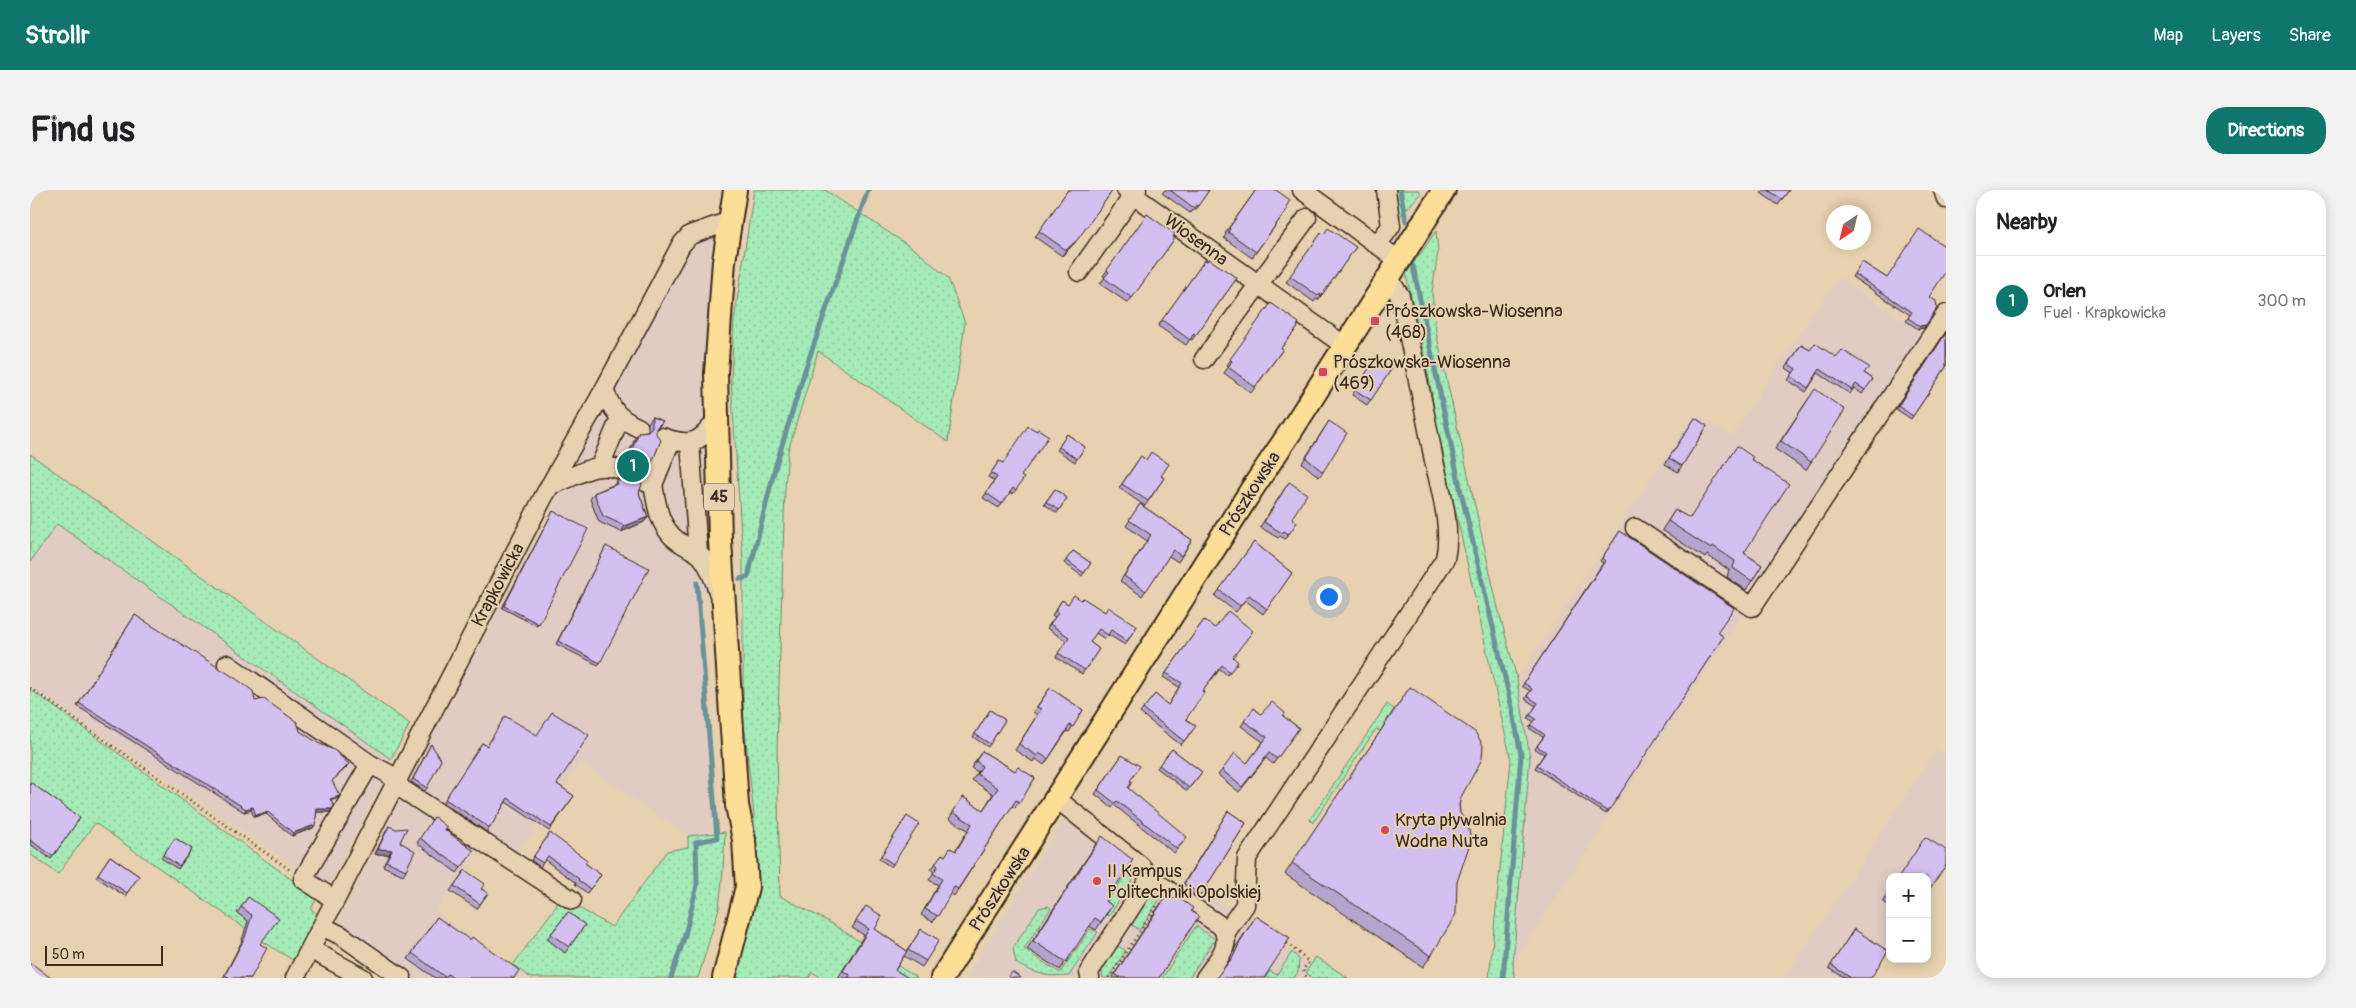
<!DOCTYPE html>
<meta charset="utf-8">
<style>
body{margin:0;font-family:Pangolin,sans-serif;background:#f2f2f2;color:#202124}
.controls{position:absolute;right:15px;bottom:15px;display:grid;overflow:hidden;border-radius:10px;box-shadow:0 2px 12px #0003}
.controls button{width:45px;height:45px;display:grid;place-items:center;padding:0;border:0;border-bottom:1px solid #e0e0e0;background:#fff;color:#202124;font:25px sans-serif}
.compass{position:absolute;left:1796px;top:15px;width:45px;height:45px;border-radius:50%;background:#fff;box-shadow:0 2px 12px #0003;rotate:215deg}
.scale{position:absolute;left:15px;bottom:12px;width:118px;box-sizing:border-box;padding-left:5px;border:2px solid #3b2a1e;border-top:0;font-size:14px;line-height:18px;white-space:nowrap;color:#3b2a1e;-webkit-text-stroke:4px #e7d1b0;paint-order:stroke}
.you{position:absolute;left:1298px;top:406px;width:18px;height:18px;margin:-12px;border:4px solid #fff;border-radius:50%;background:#1a73e8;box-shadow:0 0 0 8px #1a73e833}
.badge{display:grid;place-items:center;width:32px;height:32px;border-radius:50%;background:#0f766e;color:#fff;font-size:16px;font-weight:700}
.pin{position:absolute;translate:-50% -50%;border:2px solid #fff;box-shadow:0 1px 5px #0006}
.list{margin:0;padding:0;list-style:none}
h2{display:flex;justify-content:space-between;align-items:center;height:65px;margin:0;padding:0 20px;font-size:21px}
h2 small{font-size:16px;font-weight:400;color:#757577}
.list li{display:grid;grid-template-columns:32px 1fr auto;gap:15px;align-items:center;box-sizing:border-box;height:90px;padding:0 20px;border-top:1px solid #e0e0e0}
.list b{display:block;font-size:19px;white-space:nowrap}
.list p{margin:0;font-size:16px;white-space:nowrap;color:#757577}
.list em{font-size:16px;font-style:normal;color:#757577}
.map{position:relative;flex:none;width:1916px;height:788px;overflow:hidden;border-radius:20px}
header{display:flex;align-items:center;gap:30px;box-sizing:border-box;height:70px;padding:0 25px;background:#0f766e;color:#fff}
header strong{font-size:24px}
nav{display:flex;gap:28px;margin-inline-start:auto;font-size:18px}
.intro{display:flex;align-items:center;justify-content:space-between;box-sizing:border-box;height:120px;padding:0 30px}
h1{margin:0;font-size:35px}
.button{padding:12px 22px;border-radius:20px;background:#0f766e;color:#fff;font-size:18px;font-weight:700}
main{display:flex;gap:30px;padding:0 30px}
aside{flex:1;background:#fff;border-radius:20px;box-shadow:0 2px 12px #0003}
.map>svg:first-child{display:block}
.built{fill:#e1ccc3}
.grass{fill:url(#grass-dots);stroke:#708a6a}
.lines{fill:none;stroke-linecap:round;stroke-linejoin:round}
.stream{stroke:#6b9299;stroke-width:5}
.minor-casing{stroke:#3b2a1e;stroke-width:21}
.major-casing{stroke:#3b2a1e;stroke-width:26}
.path{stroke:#3b2a1e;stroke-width:3;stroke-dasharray:1 4;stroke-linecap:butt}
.minor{stroke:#e7d1b0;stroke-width:18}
.major{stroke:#fdde96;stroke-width:22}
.wall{fill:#b5a4ce;stroke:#3b2a1e}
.shaded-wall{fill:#9486a8;stroke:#3b2a1e}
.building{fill:#d3bff0;stroke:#3b2a1e}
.poi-dot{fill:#d1495b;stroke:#e7d1b0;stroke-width:2}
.labels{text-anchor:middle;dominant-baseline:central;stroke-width:4;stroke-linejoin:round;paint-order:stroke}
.shield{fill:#e7d1b0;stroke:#6f5c4a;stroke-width:1}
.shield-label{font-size:16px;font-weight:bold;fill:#3b2a1e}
.street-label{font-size:18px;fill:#3b2a1e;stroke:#e7d1b0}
.poi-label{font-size:18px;fill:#3b2a1e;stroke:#e7d1b0;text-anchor:start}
</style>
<header>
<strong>Strollr</strong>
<nav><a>Map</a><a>Layers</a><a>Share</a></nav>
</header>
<div class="intro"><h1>Find us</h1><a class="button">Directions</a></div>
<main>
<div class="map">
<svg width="1916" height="788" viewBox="0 0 1916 788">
<defs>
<pattern id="grass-dots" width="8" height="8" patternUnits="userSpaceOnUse" patternTransform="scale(1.25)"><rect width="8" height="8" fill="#a5ebb7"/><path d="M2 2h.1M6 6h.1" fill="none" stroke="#8fca9d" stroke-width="1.8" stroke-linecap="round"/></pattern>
</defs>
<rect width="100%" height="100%" fill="#e7d1b0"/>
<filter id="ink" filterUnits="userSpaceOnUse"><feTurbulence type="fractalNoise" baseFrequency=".02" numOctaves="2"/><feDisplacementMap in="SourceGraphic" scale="10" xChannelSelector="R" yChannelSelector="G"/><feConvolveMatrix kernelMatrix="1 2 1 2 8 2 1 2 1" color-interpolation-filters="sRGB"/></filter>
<g filter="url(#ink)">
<path class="built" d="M700,31L693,394L667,404L683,635L680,645L658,646L551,572L480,674L452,656L405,722L501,788H380L307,736L389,568L525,314L520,295L651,55Z
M1810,88L1900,148L1709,430L1483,773L1500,568L1487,489L1665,223L1702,247L1764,150Z
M27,333L361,569L352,594L297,698L0,497V372Z
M1906,560L1916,567V675L1897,687H1860V759L1841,788H1755Z
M1044,612L1149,701L1166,712L1173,701L1300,788H936Z"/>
<path class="grass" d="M724,0H795L888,62L918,88L935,133L918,252L788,161L758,261L755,298L747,559L750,706L799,732L887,788H792L782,782L779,788H704L725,708L724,626L713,524V372L701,190L704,131Z
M1356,0H1388L1391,3L1361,36Z
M1406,41L1408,62L1402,102L1406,142L1468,418L1487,489L1500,568L1483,773L1484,788H1459L1481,570L1407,237L1399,188L1376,84Z
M0,264L380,534L361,569L27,334L0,372Z
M0,499L287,708L281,719L288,725L263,770L243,758L65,633L28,684L0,664Z
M1357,514L1364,519L1350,541L1346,539L1283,633L1280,630Z
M695,642L693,680L689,718L668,788H501L483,775L532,708L582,737L637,661L658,657V646Z
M1102,675L1108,681L1079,726L1072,719Z
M1122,707H1131L1110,740L1099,733L1114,710Z
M1018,716L1021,718L994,759L1030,783L1060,739L1068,742L1039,786C1021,788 1001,783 986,773L983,758L1009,718Z
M1166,736L1185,749L1186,753L1183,752L1159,788H1132Z
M1085,754L1096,761L1078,788H1073L1071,778Z
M1262,762L1269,769L1268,782L1264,788H1235L1240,781L1247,785Z
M1286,767L1318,788H1282L1276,782Z"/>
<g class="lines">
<path class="stream" d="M1370,0L1376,31
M1383,76L1431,302L1483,522L1491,565L1473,788
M710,389L718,387L745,278L776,177L838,0
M641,788L655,745L667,695L666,652L687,648L667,393"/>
<defs>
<path id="minor" d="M1096,0L1315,156
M1272,0L1370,71
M1913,0L1916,9
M1347,55L1361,36L1356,0
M1049,82L1107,0
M1174,169L1277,28
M574,200C583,222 588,228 609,238
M632,247C660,257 670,254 687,229
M660,253L668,362
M570,276L590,228
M612,290L623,295C627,313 627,329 641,345C648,353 657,356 666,362C678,369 685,392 689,405
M520,295C548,288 561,269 592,280
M623,295L641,250
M1605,338L1722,417L1916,124
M197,474L340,574L359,584L372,599L542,710
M1027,609L1111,676L1120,688L1191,736C1205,754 1185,773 1175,788
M305,710L273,689L340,574
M292,736L312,746L372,788
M1196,742L1215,715L1217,668L1415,369C1422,337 1411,302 1404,271C1394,216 1382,161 1370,106L1359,89
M280,759L333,788
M265,788L514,306L574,200L651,55L660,45L700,31
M1060,788L1059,782L1120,688"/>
<path id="major" d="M694,788L717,697L714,650L707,615L701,525L690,351L686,183L694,71L705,0
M912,788L1222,299L1261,241L1414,0"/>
</defs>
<use href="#minor" class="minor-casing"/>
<use href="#major" class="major-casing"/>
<path class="path" d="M0,498L260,680
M1253,750L1279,772L1273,780L1277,788
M1079,788L1129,713"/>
<use href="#minor" class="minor"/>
<use href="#major" class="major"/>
</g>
<path class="wall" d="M1038,0L1044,54L1032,66L1005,47Z
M1135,0H1179L1164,21L1162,20L1160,23L1132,3Z
M1226,0L1258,18L1222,68L1194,48L1196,44L1195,43Z
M1734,0H1759L1748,15L1731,3Z
M1117,24L1145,48L1098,113L1070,94L1075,87L1073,86Z
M1292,42L1294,44L1326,57L1288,110L1286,109L1284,112L1256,92Z
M1175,70L1207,88L1162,150L1160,149L1156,155L1128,136Z
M1832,72L1857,88L1899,107L1894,138L1888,139L1876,131L1880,125L1822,87Z
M1241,113L1268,137L1251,158L1253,159L1221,203L1194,183L1199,176L1197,175Z
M1916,143V177L1881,229L1866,219Z
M1771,155L1780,160L1806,167L1834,183L1843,189L1832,204L1824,198L1820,204L1788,183L1776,202L1758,190L1763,183L1756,178Z
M1346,168L1362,178L1337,215L1322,205Z
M1779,208L1781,272L1776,280L1745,259Z
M622,227L633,231L626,240L617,280L607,281L606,285L609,303L618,327L614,332L591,342L569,332L560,309L564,303L585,294L591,284H598L601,283L602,278L596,270L605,248L609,242L618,241V233Z
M1665,228L1677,236L1648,282L1635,274Z
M1299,231L1293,282L1289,287L1272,273Z
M1037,244L1055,257L1045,272L1027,260Z
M1111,266L1134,288L1115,316L1089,298Z
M1721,269L1714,363L1732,375L1716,400L1697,387L1699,380L1677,365L1675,368L1632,340L1645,320L1659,328Z
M969,271L991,286L986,300L983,304L980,302L969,318L953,308L964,291L958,287Z
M1259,292L1262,328L1267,332L1255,349L1250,346L1248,348L1230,337Z
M1025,299L1037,308L1027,323L1014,314Z
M1110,314L1162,350L1148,372L1139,366L1112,406L1090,391L1117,351L1096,336Z
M523,321L509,434L507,436L472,418Z
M1590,341L1693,447L1576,624L1505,578L1514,564L1505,559L1513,547L1499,538L1504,532L1498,528L1506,516L1495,509L1500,501L1492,496L1573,373L1570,371Z
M1224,352L1262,383L1233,424L1215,410L1206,422L1185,406Z
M576,356L570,473L568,475L526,454Z
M1043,361L1061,373L1052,386L1034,373Z
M1032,410L1038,414L1051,410L1075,422L1107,436L1095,455L1079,445L1075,449L1066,443L1060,452L1069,459L1052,484L1026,467L1036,451L1017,438L1025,427L1022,425Z
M105,425L225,511L270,541L317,577L302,591L308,608L301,611L300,622H287L283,638L262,646L236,624L224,627L221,620L214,622L47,516Z
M1174,430L1203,467L1208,472L1197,485L1190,479L1172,502L1156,529L1163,540L1151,555L1110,523L1125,504L1138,515L1149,497L1133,487Z
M1380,497L1431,607L1429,615L1430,623L1401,766L1393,777L1255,684Z
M1020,498L1053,520L1039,542L1037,541L1014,575L1005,568L1003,572L985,560L1007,525L1003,522Z
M1224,518L1231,524L1253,526L1269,538L1243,574L1236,568L1209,602L1188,585L1192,580L1217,573L1233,552L1211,536Z
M960,520L975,530L958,557L943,547Z
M452,553L527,594L544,606L519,641L476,612L457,642L413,613Z
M401,554L397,598L395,601L381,592Z
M1142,559L1172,582L1157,601L1127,578Z
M952,561L985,581L1005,588L985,618L982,616L924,706L920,703L903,732L891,725L908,695L899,690L904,682L901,680L912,664L915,666L925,661L938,640L919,629L933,607L953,620L963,604L942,590L948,582L941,578Z
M1092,565L1100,591L1098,598L1154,651L1144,663L1084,615L1082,618L1065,604Z
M0,592L50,628L21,669L0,654Z
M1198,621L1216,633L1169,708L1152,696Z
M877,626L863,674L861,677L849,669Z
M404,627L415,640L444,661L427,683L387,653Z
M359,636L370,652L376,680L373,685L353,676L359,664H345L356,641Z
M520,643L555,673L571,685L557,703L545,694L546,693L515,670L510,677L501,670Z
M145,648L162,659L148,679L131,668Z
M1066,654L1076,711L1082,716L1066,740L1059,736L1030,780L997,759Z
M80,666L109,686L95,706L66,687Z
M435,680L451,699L458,703L447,719L420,701Z
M1860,700V716L1852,711Z
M218,707L230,755L221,788H193L211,753L218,731L207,723Z
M1144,709L1129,788H1082L1131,713Z
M836,716L845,739L877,761L891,739L896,771L892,777L874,766L865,780L877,788H808L834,745L822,738Z
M538,722L555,735L535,763L517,749Z
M1226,726L1260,748L1198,773L1205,758Z
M407,727L484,788H405L378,769Z
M1824,739L1841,788H1815L1799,778Z"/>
<path class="shaded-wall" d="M1083,0L1044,54L1032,66L1036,60Z
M1896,135L1894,138L1888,139L1890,136Z
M610,275H621L617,280L606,281Z
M618,327L614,332L591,342L595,336Z
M310,606L308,608L298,612L300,609Z
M223,617L221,620L214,622L216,619Z
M287,619H302L300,622H285Z
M238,622L236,624L224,627L226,625Z
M285,635L283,638L262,646L263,643Z
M348,659L362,660L359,664H345Z"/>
<path class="building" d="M1038,0H1083L1048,49L1036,60L1009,41Z
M1140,0H1179L1168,16L1166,15L1164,18Z
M1226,0H1246L1260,10L1256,17L1258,18L1226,62L1198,42L1200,39L1199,38Z
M1738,0H1759L1752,9Z
M1117,24L1145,44L1143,47L1145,48L1102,108L1074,88L1079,82L1077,80Z
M1298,38L1326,57L1292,105L1290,104L1288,106L1260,86L1292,42L1294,44Z
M1889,39L1916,57V81L1899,107L1906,111L1907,118L1896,135L1890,136L1878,128L1882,122L1824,84L1832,72L1857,88Z
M1179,69L1207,88L1166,145L1164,143L1160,150L1132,130L1175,70L1177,71Z
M1241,113L1269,133L1267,136L1268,137L1251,158L1253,159L1225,197L1198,177L1202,171L1200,169Z
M1916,143V177L1883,226L1868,216Z
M1785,153L1806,167L1812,160L1839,177L1834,183L1843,189L1835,200L1826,194L1822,200L1790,179L1778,198L1761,186L1766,179L1759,174L1771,155L1780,160Z
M1346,168L1362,178L1341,210L1325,200Z
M1785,199L1815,220L1781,272L1751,251Z
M622,227L633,231L626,238V244L631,250L621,275H610L606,285L608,291L612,294L609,303L618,327L595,336L573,326L564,303L587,294L591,284H598L604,281L606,272L600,264L609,242L618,241L622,237Z
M1665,228L1677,236L1652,276L1639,268Z
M1299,231L1317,243L1293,282L1276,268Z
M998,236L1007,241L1008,239L1019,246L991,286L994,288L986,300L983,298L972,314L956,303L967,287L961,283L969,271L973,273Z
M1037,244L1055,257L1047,269L1029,257Z
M1707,256L1723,267L1721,269L1759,294L1714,363L1732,375L1722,391L1703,378L1705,371L1683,356L1681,359L1638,331L1645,320L1660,328Z
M1121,262L1139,274L1131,286L1134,288L1118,311L1092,294L1111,266L1116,270Z
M1259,292L1277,304L1262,328L1267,332L1259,344L1254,341L1252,343L1234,332Z
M1025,299L1037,308L1029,320L1016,312Z
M1110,314L1162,350L1151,366L1143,360L1116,401L1094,386L1121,345L1099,330Z
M523,321L558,339L509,434L474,416Z
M1590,341L1704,418L1688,441L1693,447L1578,622L1507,575L1516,562L1507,556L1515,545L1501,535L1506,529L1500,525L1508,513L1497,506L1502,499L1494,493L1575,371L1572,368Z
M1224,352L1262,383L1237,419L1219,405L1210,416L1189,400Z
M576,356L619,378L570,473L528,451Z
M1043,361L1061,373L1054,383L1036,370Z
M1044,405L1051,410L1053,408L1075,422L1078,417L1107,436L1097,451L1081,440L1078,445L1069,439L1060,452L1069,459L1055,480L1028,463L1039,447L1020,434L1028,423L1025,421L1032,410L1038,414Z
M1198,421L1223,441L1203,467L1208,472L1200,482L1192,475L1172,501L1174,503L1156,529L1166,536L1154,551L1113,519L1125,504L1138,515L1152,493L1136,483L1174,430L1185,438Z
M105,425L205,488L223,501L225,511L234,509L267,532L270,541L288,553L304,560L319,574L302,591L310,606L300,609L304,616L302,619H287L285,635L263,643L238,622L226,625L223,617L216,619L49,513Z
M1380,497L1445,542L1453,555L1452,569L1431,607L1429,615L1430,623L1438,635L1441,650L1427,692L1426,724L1401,766L1262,673Z
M1020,498L1053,520L1043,537L1040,535L1018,569L1009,563L1007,566L989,554L1011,519L1007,517Z
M1242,512L1255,523L1253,526L1269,538L1247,569L1239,563L1212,597L1192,580L1205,563L1217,573L1237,547L1214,531L1224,518L1231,524Z
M960,520L975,530L960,554L945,544Z
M522,522L559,545L527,594L544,606L521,637L478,608L460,638L415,609L452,553L457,556L475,526L507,545Z
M401,554L411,570L397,598L383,589Z
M1142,559L1172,582L1159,598L1129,575Z
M952,561L985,581L988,577L1005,588L990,612L986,610L928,699L924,697L908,726L895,719L912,689L903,683L908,676L905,673L912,664L915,666L920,658L926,661L942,634L923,622L933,607L953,620L968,598L947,584L952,576L946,571Z
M1092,565L1110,576L1100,591L1102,592L1098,598L1157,647L1147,659L1087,611L1085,613L1068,600Z
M0,592L50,628L23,666L0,650Z
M1198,621L1216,633L1171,705L1154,694Z
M877,626L889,634L863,674L851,666Z
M404,627L417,637L415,640L444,661L431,678L390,648Z
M359,636L366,639L377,638L370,652L385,661L376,680L356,671L362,660L348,659Z
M520,643L557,670L555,673L571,685L560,699L548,690L549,689L518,666L513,673L503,667Z
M1072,646L1103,670L1076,711L1082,716L1076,724L1071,732L1065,728L1036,772L1003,751Z
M1895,647L1916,660V675L1897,703V687H1869Z
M145,648L162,659L149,676L133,665Z
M80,666L109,686L97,703L68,684Z
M435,680L455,694L451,699L458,703L450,714L424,696Z
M1860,700V712L1854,708Z
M1137,705L1144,709L1146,706L1163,718L1161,721L1169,726L1129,788H1091L1085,784Z
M218,707L249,728L230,754L237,758L221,788H200L195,785L215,747L222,725L211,717Z
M836,716L852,726L845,739L877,761L865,780L877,787V788H818L820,785L813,781L839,739L826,731Z
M538,722L555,735L539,757L521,744Z
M1226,726L1260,748L1234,788H1186L1203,767L1211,750Z
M407,727L440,750L442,747L489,780L484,788H423L418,784L415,787L382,763Z
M891,739L909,750L896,771L878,760Z
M1824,739L1858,761L1841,788H1821L1801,775Z
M1,773L21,788H0V775Z
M982,782L991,788H978Z"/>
</g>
<g class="poi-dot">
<rect x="1340" y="126" width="10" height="10" rx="2.5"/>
<rect x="1288" y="177" width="10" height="10" rx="2.5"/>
<circle cx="1355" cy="640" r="5"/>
<circle cx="1067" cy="691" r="5"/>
</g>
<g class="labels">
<rect class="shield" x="674" y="293.5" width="30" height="27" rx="4"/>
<g class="shield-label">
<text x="689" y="307">45</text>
</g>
<g class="street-label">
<text transform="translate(1166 50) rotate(36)">Wiosenna</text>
<text transform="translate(1220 304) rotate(-57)">Prószkowska</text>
<text transform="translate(468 395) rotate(-62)">Krapkowicka</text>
<text transform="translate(970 699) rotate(-57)">Prószkowska</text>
</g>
<g class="poi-label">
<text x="1355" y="121">Prószkowska-Wiosenna<tspan x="1355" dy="21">(468)</tspan></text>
<text x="1303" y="172">Prószkowska-Wiosenna<tspan x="1303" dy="21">(469)</tspan></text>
<text x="1365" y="630">Kryta pływalnia<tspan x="1365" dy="21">Wodna Nuta</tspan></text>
<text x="1077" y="681">II Kampus<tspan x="1077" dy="21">Politechniki Opolskiej</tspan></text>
</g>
</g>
</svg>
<div class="controls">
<button>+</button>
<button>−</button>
</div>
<svg class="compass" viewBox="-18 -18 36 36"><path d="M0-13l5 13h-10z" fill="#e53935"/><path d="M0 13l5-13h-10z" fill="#757577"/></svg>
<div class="scale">50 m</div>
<div class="you"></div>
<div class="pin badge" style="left:603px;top:276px">1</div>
</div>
<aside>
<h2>Nearby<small></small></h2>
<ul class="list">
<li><span class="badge">1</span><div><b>Orlen</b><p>Fuel · Krapkowicka</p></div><em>300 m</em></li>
</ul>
</aside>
</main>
